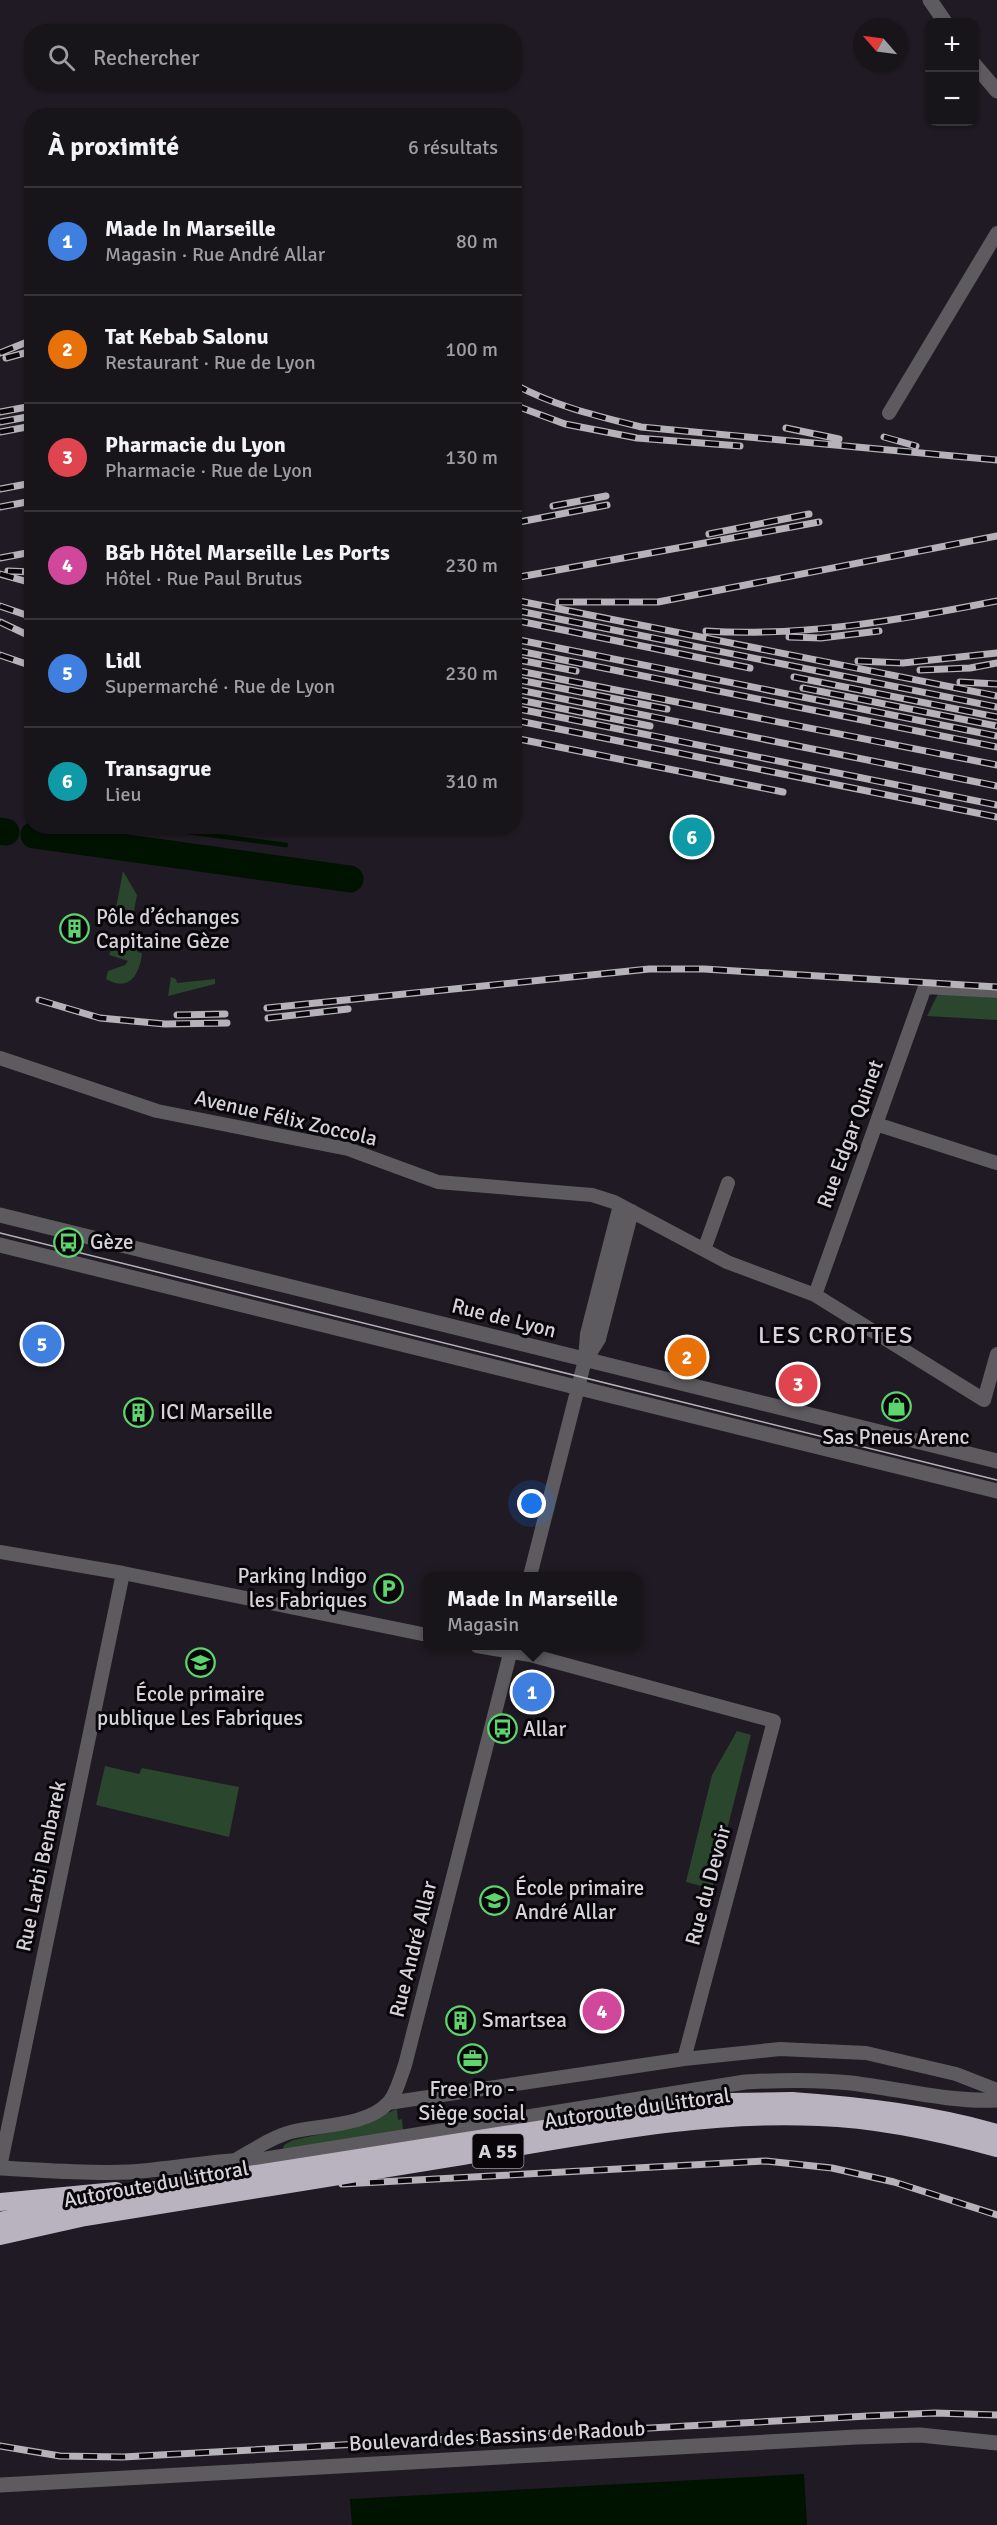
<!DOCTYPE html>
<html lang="fr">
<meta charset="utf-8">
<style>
body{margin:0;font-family:Signika,sans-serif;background:#201d23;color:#f1f3f6}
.controls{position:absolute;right:18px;top:18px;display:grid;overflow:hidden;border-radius:12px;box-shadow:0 2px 4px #0004}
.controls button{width:54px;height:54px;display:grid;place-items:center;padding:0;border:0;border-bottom:2px solid #363339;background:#17141a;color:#f1f3f6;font:30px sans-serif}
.compass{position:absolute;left:853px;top:18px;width:54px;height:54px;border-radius:50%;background:#17141a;box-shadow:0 2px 4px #0004;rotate:298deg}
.you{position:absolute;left:532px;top:1504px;width:21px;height:21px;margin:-15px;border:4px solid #fff;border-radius:50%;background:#1a73e8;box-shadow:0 0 0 9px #1a73e833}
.badge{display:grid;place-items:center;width:39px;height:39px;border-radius:50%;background:#ea580c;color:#fff;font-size:20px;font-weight:700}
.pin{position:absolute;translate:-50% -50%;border:3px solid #fff;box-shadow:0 2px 6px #0006}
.popup{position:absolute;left:423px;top:1572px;width:219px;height:78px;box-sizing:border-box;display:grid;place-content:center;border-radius:12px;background:#17141a;filter:drop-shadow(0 2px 4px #0005);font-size:20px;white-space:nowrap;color:#9e9ea2}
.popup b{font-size:22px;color:#f1f3f6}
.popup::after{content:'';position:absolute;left:50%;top:100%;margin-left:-12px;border:12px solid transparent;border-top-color:#17141a}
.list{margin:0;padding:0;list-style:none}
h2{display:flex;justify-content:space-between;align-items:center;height:78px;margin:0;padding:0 24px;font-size:26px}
h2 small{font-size:20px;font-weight:400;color:#9e9ea2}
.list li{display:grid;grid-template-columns:39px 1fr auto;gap:18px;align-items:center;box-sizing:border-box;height:108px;padding:0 24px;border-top:2px solid #363339}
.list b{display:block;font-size:22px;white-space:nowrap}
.list p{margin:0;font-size:20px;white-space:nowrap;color:#9e9ea2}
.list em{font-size:20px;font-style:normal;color:#9e9ea2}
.icon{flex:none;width:33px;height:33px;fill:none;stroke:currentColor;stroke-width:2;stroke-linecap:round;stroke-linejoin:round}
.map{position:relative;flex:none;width:997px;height:2525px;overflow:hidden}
.search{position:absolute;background:#17141a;box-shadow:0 2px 4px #0004;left:24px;top:24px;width:498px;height:66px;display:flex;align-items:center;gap:15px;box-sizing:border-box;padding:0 21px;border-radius:24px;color:#9e9ea2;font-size:22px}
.panel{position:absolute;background:#17141a;box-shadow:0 2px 4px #0004;left:24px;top:108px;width:498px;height:726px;border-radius:24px}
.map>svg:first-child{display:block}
.green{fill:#2a462c}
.water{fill:#001200}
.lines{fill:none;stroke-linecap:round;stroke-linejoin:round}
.stream{stroke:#001200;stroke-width:4.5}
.river{stroke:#001200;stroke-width:27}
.minor{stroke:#5d5b60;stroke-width:14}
.tertiary{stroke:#5d5b60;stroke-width:15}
.motorway{stroke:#b9b3c0;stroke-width:18}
.tram{stroke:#b6b2ba;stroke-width:1.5}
.rail-casing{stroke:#b6b2ba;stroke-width:7}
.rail{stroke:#08060a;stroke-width:4.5;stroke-dasharray:14;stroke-linecap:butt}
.motorway-bridge{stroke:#b9b3c0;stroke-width:18}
.labels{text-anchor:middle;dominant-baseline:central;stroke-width:6;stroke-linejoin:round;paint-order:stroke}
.shield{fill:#08060a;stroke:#98959b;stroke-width:1.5}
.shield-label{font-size:20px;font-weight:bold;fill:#d6d2d9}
.poi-label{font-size:21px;fill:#d6d2d9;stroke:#08060a;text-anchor:start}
.street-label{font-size:21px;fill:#d6d2d9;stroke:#08060a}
.quarter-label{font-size:24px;letter-spacing:1.5px;fill:#d9d3e0;stroke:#08060a}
</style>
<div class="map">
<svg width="997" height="2525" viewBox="0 0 997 2525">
<rect width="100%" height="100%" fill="#1f1a23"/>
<path class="green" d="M123,871L137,895L134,911L116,908Z
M115,937L124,939L139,947L137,952L142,953C140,973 130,993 106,979L108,971L125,965L128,961L109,955Z
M171,977L176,979L177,983L215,979V984L168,996Z
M938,994L997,998V1020L927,1016Z
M737,1731L751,1735L712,1889L686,1882L712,1775Z
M105,1766L139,1774L142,1768L239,1787L229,1837L96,1805Z
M397,2109L398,2120L402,2119L403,2130L283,2149L284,2145L293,2140L354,2127Z"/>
<path class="water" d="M804,2474L807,2525H352L350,2499Z"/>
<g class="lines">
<path class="stream" d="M141,826L286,845
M84,842L110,836L119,826"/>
<path class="river" d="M0,831L6,832
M34,835L350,879"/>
<path class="minor" d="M889,413L997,233
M0,1058L157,1111L348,1149L438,1182L592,1195L614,1202L727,1262L815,1295L984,1400L997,1354
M876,1124L997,1163
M704,1250L728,1183
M815,1295L925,987L997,991
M587,1358L599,1339L632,1211
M0,1552L123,1573L427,1635
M530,1576L585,1360L587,1334L620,1205
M477,1646L530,1655L774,1721L684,2059
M388,2103L684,2059L780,2049L866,2053L956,2074L997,2090
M237,2159C255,2149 272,2137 291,2132C319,2125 367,2126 388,2103C396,2095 401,2076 405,2065L512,1646
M0,2167L123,1573"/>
<path class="tertiary" d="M930,0L945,22
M974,64L997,91
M0,1215L997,1461
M0,1245L997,1491
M0,2168C43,2170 86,2174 129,2172C175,2169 220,2159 266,2159L745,2082C780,2080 815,2079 851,2083C900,2089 947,2102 997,2100
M0,2485L856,2437L920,2435L997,2443"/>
<path class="motorway" d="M792,2101C862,2106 930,2114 997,2133
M0,2202L116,2191"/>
<path class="tram" d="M0,1233L997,1480"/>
<defs>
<path id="rail" d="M0,353L32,340
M6,358L32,351
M514,384C554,406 597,416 641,427L997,460
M514,405L565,424L637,438L740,446
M0,412L32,406
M0,422L32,416
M786,428L839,439
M0,432L32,426
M884,437L916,446
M0,489L32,483
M553,506L606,496
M0,507L32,501
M514,523L607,505
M709,534L809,514
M0,558L32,552
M8,571L32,572
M0,574L32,583
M514,578L819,522
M514,600L997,696
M559,602H658L997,536
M0,606L32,617
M514,610L997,707
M514,620L750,668
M0,622L32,637
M706,631C804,637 901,620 997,601
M789,637L821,638L879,631
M514,639L997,736
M514,650L997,747
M0,655L32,666
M514,659L576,671
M858,661L903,663L997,653
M514,670L997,765
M920,670L970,668L997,663
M794,677L997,717
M514,679L667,709
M960,682L997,684
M803,688L997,726
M514,689L997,786
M514,699L650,726
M514,708L997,805
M514,720L997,817
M514,738L783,792
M39,1000L100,1018L165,1024L227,1023
M267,1008L649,969H704L997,987
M177,1015L225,1014
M268,1018L348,1009
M342,2184L766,2161L832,2168L894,2182L997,2215
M0,2446L60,2456L123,2457L868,2416L935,2413L997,2415"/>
</defs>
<use href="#rail" class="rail-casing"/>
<use href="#rail" class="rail"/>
<path class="motorway-bridge" d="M0,2221L86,2202L166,2188L665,2110L729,2102L792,2101
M0,2236L85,2217C209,2197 332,2177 456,2157C576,2138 697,2111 819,2117C879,2119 939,2132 997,2148"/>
</g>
<defs>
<symbol id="building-ring" viewBox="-11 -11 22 22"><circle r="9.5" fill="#08060a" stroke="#5ed56c" stroke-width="1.5"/><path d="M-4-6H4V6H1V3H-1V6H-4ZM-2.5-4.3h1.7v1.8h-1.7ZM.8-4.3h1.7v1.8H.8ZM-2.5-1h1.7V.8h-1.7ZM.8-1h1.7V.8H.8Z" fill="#5ed56c"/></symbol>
<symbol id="bus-ring" viewBox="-11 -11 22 22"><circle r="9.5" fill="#08060a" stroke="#5ed56c" stroke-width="1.5"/><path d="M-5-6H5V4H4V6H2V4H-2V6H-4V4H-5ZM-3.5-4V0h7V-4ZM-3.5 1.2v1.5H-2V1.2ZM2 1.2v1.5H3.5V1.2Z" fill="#5ed56c"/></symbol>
<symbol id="shop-ring" viewBox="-11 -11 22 22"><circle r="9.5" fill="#08060a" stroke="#5ed56c" stroke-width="1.5"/><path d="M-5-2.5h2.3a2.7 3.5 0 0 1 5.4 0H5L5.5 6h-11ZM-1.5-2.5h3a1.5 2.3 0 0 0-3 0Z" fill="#5ed56c"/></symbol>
<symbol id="parking-ring" viewBox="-11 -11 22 22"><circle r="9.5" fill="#08060a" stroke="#5ed56c" stroke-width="1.5"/><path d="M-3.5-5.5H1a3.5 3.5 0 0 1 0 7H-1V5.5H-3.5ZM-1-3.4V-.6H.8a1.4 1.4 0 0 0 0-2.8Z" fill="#5ed56c"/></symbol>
<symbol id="school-ring" viewBox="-11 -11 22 22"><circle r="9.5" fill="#08060a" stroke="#5ed56c" stroke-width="1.5"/><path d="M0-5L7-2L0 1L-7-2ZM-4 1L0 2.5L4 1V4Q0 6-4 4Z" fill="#5ed56c"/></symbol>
<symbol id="office-ring" viewBox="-11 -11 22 22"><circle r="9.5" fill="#08060a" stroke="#5ed56c" stroke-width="1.5"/><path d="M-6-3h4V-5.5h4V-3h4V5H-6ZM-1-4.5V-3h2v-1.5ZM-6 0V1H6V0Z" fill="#5ed56c"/></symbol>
</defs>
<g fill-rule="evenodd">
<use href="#building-ring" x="58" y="912" width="33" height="33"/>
<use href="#bus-ring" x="52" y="1226" width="33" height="33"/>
<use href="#shop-ring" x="880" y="1390" width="33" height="33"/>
<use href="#building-ring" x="122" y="1396" width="33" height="33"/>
<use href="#parking-ring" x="372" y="1572" width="33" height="33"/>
<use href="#school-ring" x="184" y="1646" width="33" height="33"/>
<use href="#bus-ring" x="486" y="1712" width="33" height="33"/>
<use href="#school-ring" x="478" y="1884" width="33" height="33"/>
<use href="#building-ring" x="444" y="2004" width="33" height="33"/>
<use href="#office-ring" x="456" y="2042" width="33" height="33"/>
</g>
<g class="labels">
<rect class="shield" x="472.5" y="2134" width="51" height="34" rx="4.5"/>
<g class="shield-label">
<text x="498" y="2151">A 55</text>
</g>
<g class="poi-label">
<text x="96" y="917">Pôle d’échanges<tspan x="96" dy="24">Capitaine Gèze</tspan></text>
<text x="90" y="1242">Gèze</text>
<text x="160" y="1412">ICI Marseille</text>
<text x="896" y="1437" text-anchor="middle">Sas Pneus Arenc</text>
<text x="367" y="1576" text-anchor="end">Parking Indigo<tspan x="367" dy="24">les Fabriques</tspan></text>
<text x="200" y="1694" text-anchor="middle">École primaire<tspan x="200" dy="24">publique Les Fabriques</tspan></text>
<text x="523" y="1729">Allar</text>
<text x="515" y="1888">École primaire<tspan x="515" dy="24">André Allar</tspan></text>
<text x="482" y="2020">Smartsea</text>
<text x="472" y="2089" text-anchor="middle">Free Pro -<tspan x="472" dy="24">Siège social</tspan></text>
</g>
<g class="street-label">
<text transform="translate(286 1118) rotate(13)">Avenue Félix Zoccola</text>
<text transform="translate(850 1134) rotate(-70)">Rue Edgar Quinet</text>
<text transform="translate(504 1318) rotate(14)">Rue de Lyon</text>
<text transform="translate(41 1866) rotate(-78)">Rue Larbi Benbarek</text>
<text transform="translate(708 1885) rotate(-75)">Rue du Devoir</text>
<text transform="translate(413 1949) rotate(-76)">Rue André Allar</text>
<text transform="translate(637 2108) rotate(-8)">Autoroute du Littoral</text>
<text transform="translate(156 2184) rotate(-10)">Autoroute du Littoral</text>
<text transform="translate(497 2436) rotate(-3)">Boulevard des Bassins de Radoub</text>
</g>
<g class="quarter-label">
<text x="836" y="1335">LES CROTTES</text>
</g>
</g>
</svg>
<div class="controls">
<button>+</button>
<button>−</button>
</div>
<svg class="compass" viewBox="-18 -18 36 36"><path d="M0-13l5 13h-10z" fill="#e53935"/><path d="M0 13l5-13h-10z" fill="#9e9ea2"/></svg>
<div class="you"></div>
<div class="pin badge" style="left:532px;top:1692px;background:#3f7fe0">1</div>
<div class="popup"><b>Made In Marseille</b>Magasin</div>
<div class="pin badge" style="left:687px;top:1357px;background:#e8710a">2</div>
<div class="pin badge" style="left:798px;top:1384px;background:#e0444e">3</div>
<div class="pin badge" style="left:602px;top:2011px;background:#d1479c">4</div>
<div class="pin badge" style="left:42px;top:1344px;background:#3f7fe0">5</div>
<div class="pin badge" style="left:692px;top:837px;background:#0f9aa8">6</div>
<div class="search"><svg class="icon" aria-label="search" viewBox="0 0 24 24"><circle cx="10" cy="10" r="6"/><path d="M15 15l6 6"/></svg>Rechercher</div>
<section class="panel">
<h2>À proximité<small>6 résultats</small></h2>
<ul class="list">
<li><span class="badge" style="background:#3f7fe0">1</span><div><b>Made In Marseille</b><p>Magasin · Rue André Allar</p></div><em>80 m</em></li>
<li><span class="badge" style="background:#e8710a">2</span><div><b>Tat Kebab Salonu</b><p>Restaurant · Rue de Lyon</p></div><em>100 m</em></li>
<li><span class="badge" style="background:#e0444e">3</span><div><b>Pharmacie du Lyon</b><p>Pharmacie · Rue de Lyon</p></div><em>130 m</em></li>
<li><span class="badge" style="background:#d1479c">4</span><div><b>B&amp;b Hôtel Marseille Les Ports</b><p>Hôtel · Rue Paul Brutus</p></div><em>230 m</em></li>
<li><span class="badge" style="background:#3f7fe0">5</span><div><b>Lidl</b><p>Supermarché · Rue de Lyon</p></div><em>230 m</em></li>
<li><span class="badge" style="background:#0f9aa8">6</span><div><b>Transagrue</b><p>Lieu</p></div><em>310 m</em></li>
</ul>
</section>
</div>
